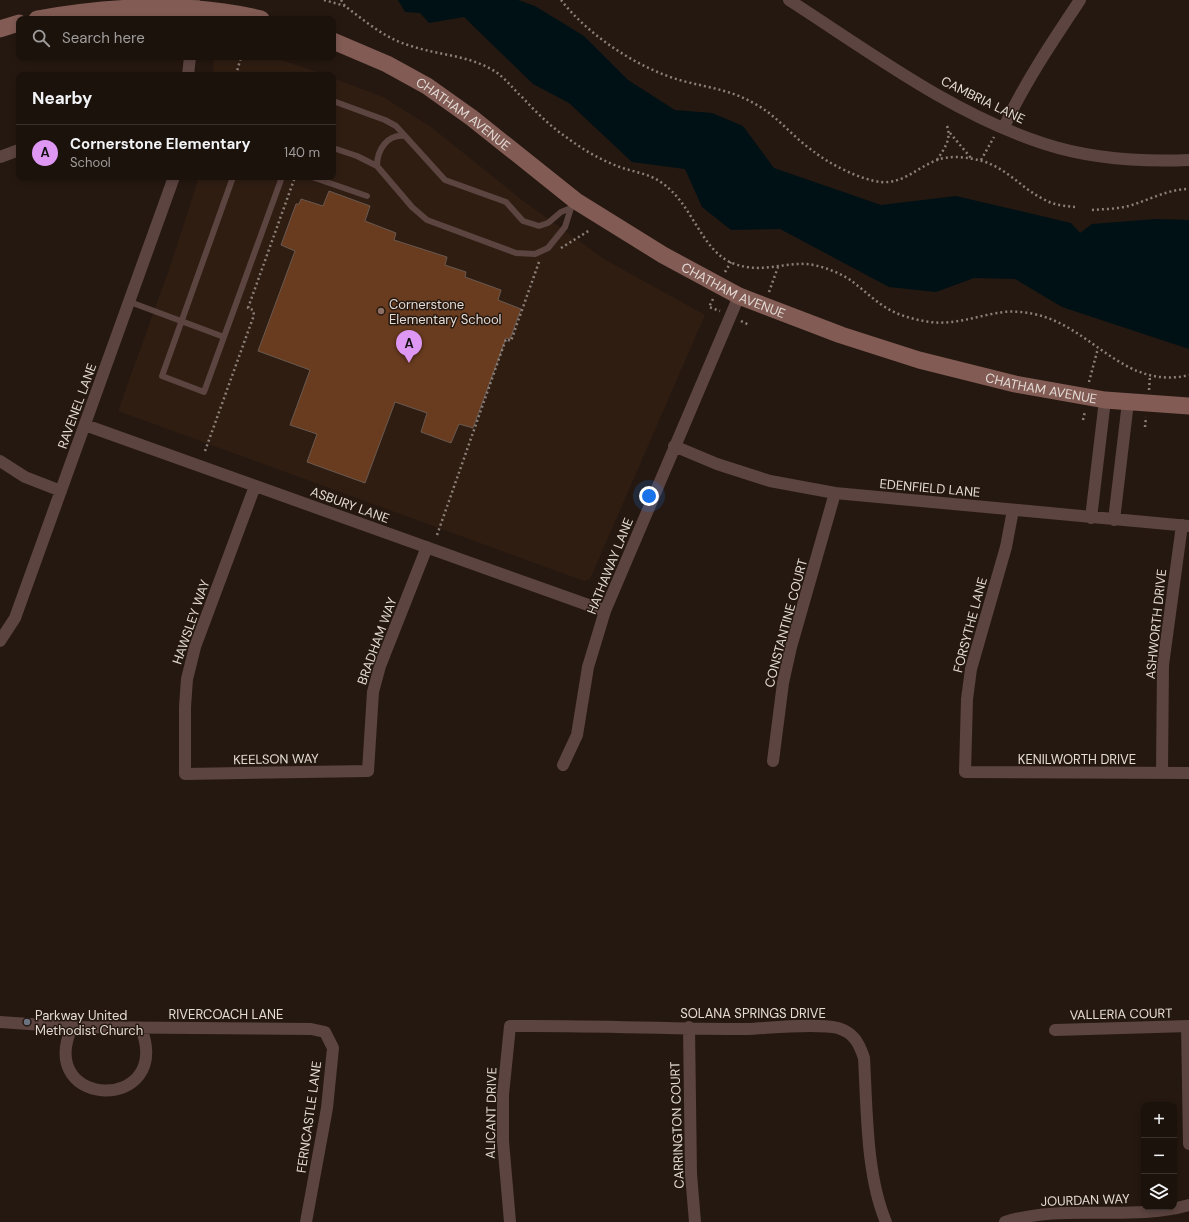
<!DOCTYPE html>
<meta charset="utf-8">
<style>
body{margin:0;font-family:"DM Sans",sans-serif;background:#251b15;color:#f1f3f6}
.controls{position:absolute;right:12px;bottom:12px;display:grid;overflow:hidden;border-radius:8px;box-shadow:0 2px 6px #0003}
.controls button{width:36px;height:36px;display:grid;place-items:center;padding:0;border:0;border-bottom:1px solid #3a322d;background:#1c120c;color:#f1f3f6;font:20px sans-serif}
.you{position:absolute;left:649px;top:496px;width:14px;height:14px;margin:-10px;border:3px solid #fff;border-radius:50%;background:#1a73e8;box-shadow:0 0 0 6px #1a73e833}
.badge{display:grid;place-items:center;width:26px;height:26px;border-radius:50%;background:#de98f3;color:#111;font-size:13px;font-weight:700}
.pin{position:absolute;translate:-50% -33px;filter:drop-shadow(0 1px 2px #0008)}
.pin::after{content:'';position:absolute;top:21px;width:14px;height:12px;background:inherit;clip-path:polygon(0 0,100% 0,50% 100%)}
.list{margin:0;padding:0;list-style:none}
h2{display:flex;justify-content:space-between;align-items:center;height:52px;margin:0;padding:0 16px;font-size:17px}
h2 small{font-size:13px;font-weight:400;color:#a09e9d}
.list li{display:grid;grid-template-columns:26px 1fr auto;gap:12px;align-items:center;box-sizing:border-box;height:56px;padding:0 16px;border-top:1px solid #3a322d}
.list b{display:block;font-size:15px;white-space:nowrap}
.list p{margin:0;font-size:13px;white-space:nowrap;color:#a09e9d}
.list em{font-size:13px;font-style:normal;color:#a09e9d}
.icon{flex:none;width:22px;height:22px;fill:none;stroke:currentColor;stroke-width:2;stroke-linecap:round;stroke-linejoin:round}
.map{position:relative;flex:none;width:1189px;height:1222px;overflow:hidden}
.search{position:absolute;background:#1c120c;box-shadow:0 2px 6px #0003;left:16px;top:16px;width:320px;height:44px;display:flex;align-items:center;gap:10px;box-sizing:border-box;padding:0 14px;border-radius:8px;color:#a09e9d;font-size:15px}
.panel{position:absolute;background:#1c120c;box-shadow:0 2px 6px #0003;left:16px;top:72px;width:320px;height:108px;border-radius:8px}
.map>svg:first-child{display:block}
.built{fill:#2f1d12}
.water{fill:#001116}
.building{fill:#693c1f;stroke:#695950}
.lines{fill:none;stroke-linecap:round;stroke-linejoin:round}
.path{stroke:#8b8079;stroke-width:2.5;stroke-dasharray:2 3;stroke-linecap:butt}
.lane{stroke:#5c4440;stroke-width:6}
.street{stroke:#5c4440;stroke-width:12}
.secondary{stroke:#815b54;stroke-width:17}
.education-dot{fill:#8d6e63;stroke:#251810;stroke-width:1.5}
.worship-dot{fill:#6b7280;stroke:#251810;stroke-width:1.5}
.labels{text-anchor:middle;dominant-baseline:central;stroke-width:3;stroke-linejoin:round;paint-order:stroke}
.street-label{font-size:13px;fill:#e4dbd5;stroke:#251810}
.poi-label{font-size:13px;fill:#e4dbd5;stroke:#251810;text-anchor:start}
</style>
<div class="map">
<svg width="1189" height="1222" viewBox="0 0 1189 1222">
<rect width="100%" height="100%" fill="#251810"/>
<path class="built" d="M214,57H272L326,75H213Z
M333,78L383,97L431,127L522,200L604,259L705,315L590,579L584,581L118,411L172,261L199,177H333Z"/>
<path class="water" d="M398,0H518L535,6L584,36L628,80L675,110L712,113L743,126L774,168L881,205L956,196L1071,223L1080,233L1092,224L1156,219L1189,220V349L1062,307L1015,279L974,278L936,292L889,287L780,229L731,230L702,207L685,169L632,162L569,103L533,84L464,17L429,23L420,13L405,12Z"/>
<path class="building" d="M329,191L370,206L365,221L396,233L394,240L447,257L445,265L466,272L465,277L501,290L498,300L521,309L510,339L506,338L473,428L459,424L451,443L421,432L427,413L395,402L365,483L307,462L317,434L290,425L310,370L258,351L295,251L281,245L296,204H299L301,199L323,206Z"/>
<g class="lines">
<path class="path" d="M324,0L345,6
M341,0L345,6C366,22 386,39 411,46C438,55 466,55 491,69C504,76 512,88 523,98C536,112 550,126 566,137C582,149 599,159 617,166C632,172 649,173 662,183C692,203 701,250 732,263C765,276 789,258 818,266C830,269 844,275 853,282C866,292 878,304 892,311C904,317 917,320 930,322C953,325 974,317 997,313C1012,310 1030,312 1045,317C1096,334 1128,390 1189,375
M561,0C589,36 639,69 683,81C710,88 732,90 757,105C778,117 793,137 813,151C829,164 861,180 881,182C903,184 918,167 937,160C950,155 968,157 982,161C1007,168 1022,189 1045,200C1054,205 1065,206 1075,207
M236,75L241,57
M950,133L971,158
M937,160C944,149 952,139 947,126
M981,160L994,137
M1092,210C1105,209 1119,209 1132,205C1151,199 1169,189 1189,189
M561,248L590,230
M725,272L731,262
M769,292L778,267
M713,299L709,307L720,311
M741,321L749,325
M1089,382L1098,348
M1149,390L1150,376
M1083,420L1085,411
M1145,427L1146,417
M205,451L254,315L253,310L248,308L295,177
M437,535L506,339L511,341L539,262"/>
<path class="lane" d="M333,101L385,120L396,126L445,180L506,202L523,221L539,226L548,223L561,212L571,208
M333,148L357,156L377,166L412,207L427,220L516,253L535,254L548,248L565,227L571,208L575,202
M377,166C377,150 387,134 405,136
M233,177L162,376L204,392L282,177
M312,177L367,196
M130,302L224,337"/>
<path class="street" d="M789,0C870,52 952,114 1045,144C1091,159 1141,162 1189,160
M193,19L194,0
M188,75L190,57
M1004,127C1025,82 1052,42 1080,0
M0,157L19,150
M85,425L605,611
M674,446L717,464L770,481L835,493L1189,526
M0,461L25,477L61,491
M255,486L195,647L187,679L185,707V774L368,771L373,692L380,666L427,547
M1013,510L1006,547L971,669L967,699L965,772L1189,773
M1091,518L1105,400
M1114,520L1128,402
M0,641L15,618L174,177
M773,761L783,683L791,647L835,493
M563,765L577,735L588,667L605,611L739,296
M1162,773L1163,665L1182,525
M0,1022L72,1027L311,1029L325,1032L333,1048L327,1108L306,1222
M1187,1026L1189,1144
M72,1027C35,1110 174,1113 141,1028
M689,1027L691,1174L695,1222
M1055,1030L1189,1026
M510,1222L503,1141V1095L510,1026C589,1025 668,1029 747,1029C771,1028 815,1023 838,1028C854,1033 859,1043 864,1058C867,1109 866,1175 886,1222
M1005,1222C1065,1203 1130,1222 1189,1205"/>
<g class="secondary">
<path d="M37,19C110,6 188,1 261,19"/>
<path d="M0,29L19,23"/>
<path id="s1" d="M333,41L387,64L427,86L472,118L576,201L663,255L739,296L841,335L919,360L1015,384L1105,400L1189,406"/>
</g>
</g>
<circle class="education-dot" cx="381" cy="311" r="4"/>
<circle class="worship-dot" cx="27" cy="1022" r="4"/>
<g class="labels">
<g class="street-label">
<text transform="translate(983 100) rotate(26)">CAMBRIA LANE</text>
<text stroke="none"><textPath href="#s1" startOffset="150">CHATHAM AVENUE</textPath></text>
<text stroke="none"><textPath href="#s1" startOffset="474">CHATHAM AVENUE</textPath></text>
<text stroke="none"><textPath href="#s1" startOffset="798">CHATHAM AVENUE</textPath></text>
<text transform="translate(77 406) rotate(-70)">RAVENEL LANE</text>
<text transform="translate(930 488) rotate(5)">EDENFIELD LANE</text>
<text transform="translate(350 505) rotate(20)">ASBURY LANE</text>
<text transform="translate(610 566) rotate(-68)">HATHAWAY LANE</text>
<text transform="translate(191 622) rotate(-71)">HAWSLEY WAY</text>
<text transform="translate(786 623) rotate(-75)">CONSTANTINE COURT</text>
<text transform="translate(1156 624) rotate(-84)">ASHWORTH DRIVE</text>
<text transform="translate(970 625) rotate(-75)">FORSYTHE LANE</text>
<text transform="translate(377 641) rotate(-70)">BRADHAM WAY</text>
<text transform="translate(276 759) rotate(-1)">KEELSON WAY</text>
<text x="1077" y="759">KENILWORTH DRIVE</text>
<text x="753" y="1013">SOLANA SPRINGS DRIVE</text>
<text x="226" y="1014">RIVERCOACH LANE</text>
<text transform="translate(1121 1014) rotate(-1)">VALLERIA COURT</text>
<text transform="translate(491 1113) rotate(-89)">ALICANT DRIVE</text>
<text transform="translate(309 1117) rotate(-82)">FERNCASTLE LANE</text>
<text transform="translate(677 1125) rotate(-92)">CARRINGTON COURT</text>
<text transform="translate(1085 1200) rotate(-2)">JOURDAN WAY</text>
</g>
<g class="poi-label">
<text x="389" y="304">Cornerstone<tspan x="389" dy="15">Elementary School</tspan></text>
<text x="35" y="1015">Parkway United<tspan x="35" dy="15">Methodist Church</tspan></text>
</g>
</g>
</svg>
<div class="controls">
<button>+</button>
<button>−</button>
<button><svg class="icon" aria-label="layers" viewBox="0 0 24 24"><path d="M12 4l9 5-9 5-9-5zM3 14l9 5 9-5"/></svg></button>
</div>
<div class="you"></div>
<div class="pin badge" style="left:409px;top:363px">A</div>
<div class="search"><svg class="icon" aria-label="search" viewBox="0 0 24 24"><circle cx="10" cy="10" r="6"/><path d="M15 15l6 6"/></svg>Search here</div>
<section class="panel">
<h2>Nearby<small></small></h2>
<ul class="list">
<li><span class="badge">A</span><div><b>Cornerstone Elementary</b><p>School</p></div><em>140 m</em></li>
</ul>
</section>
</div>
